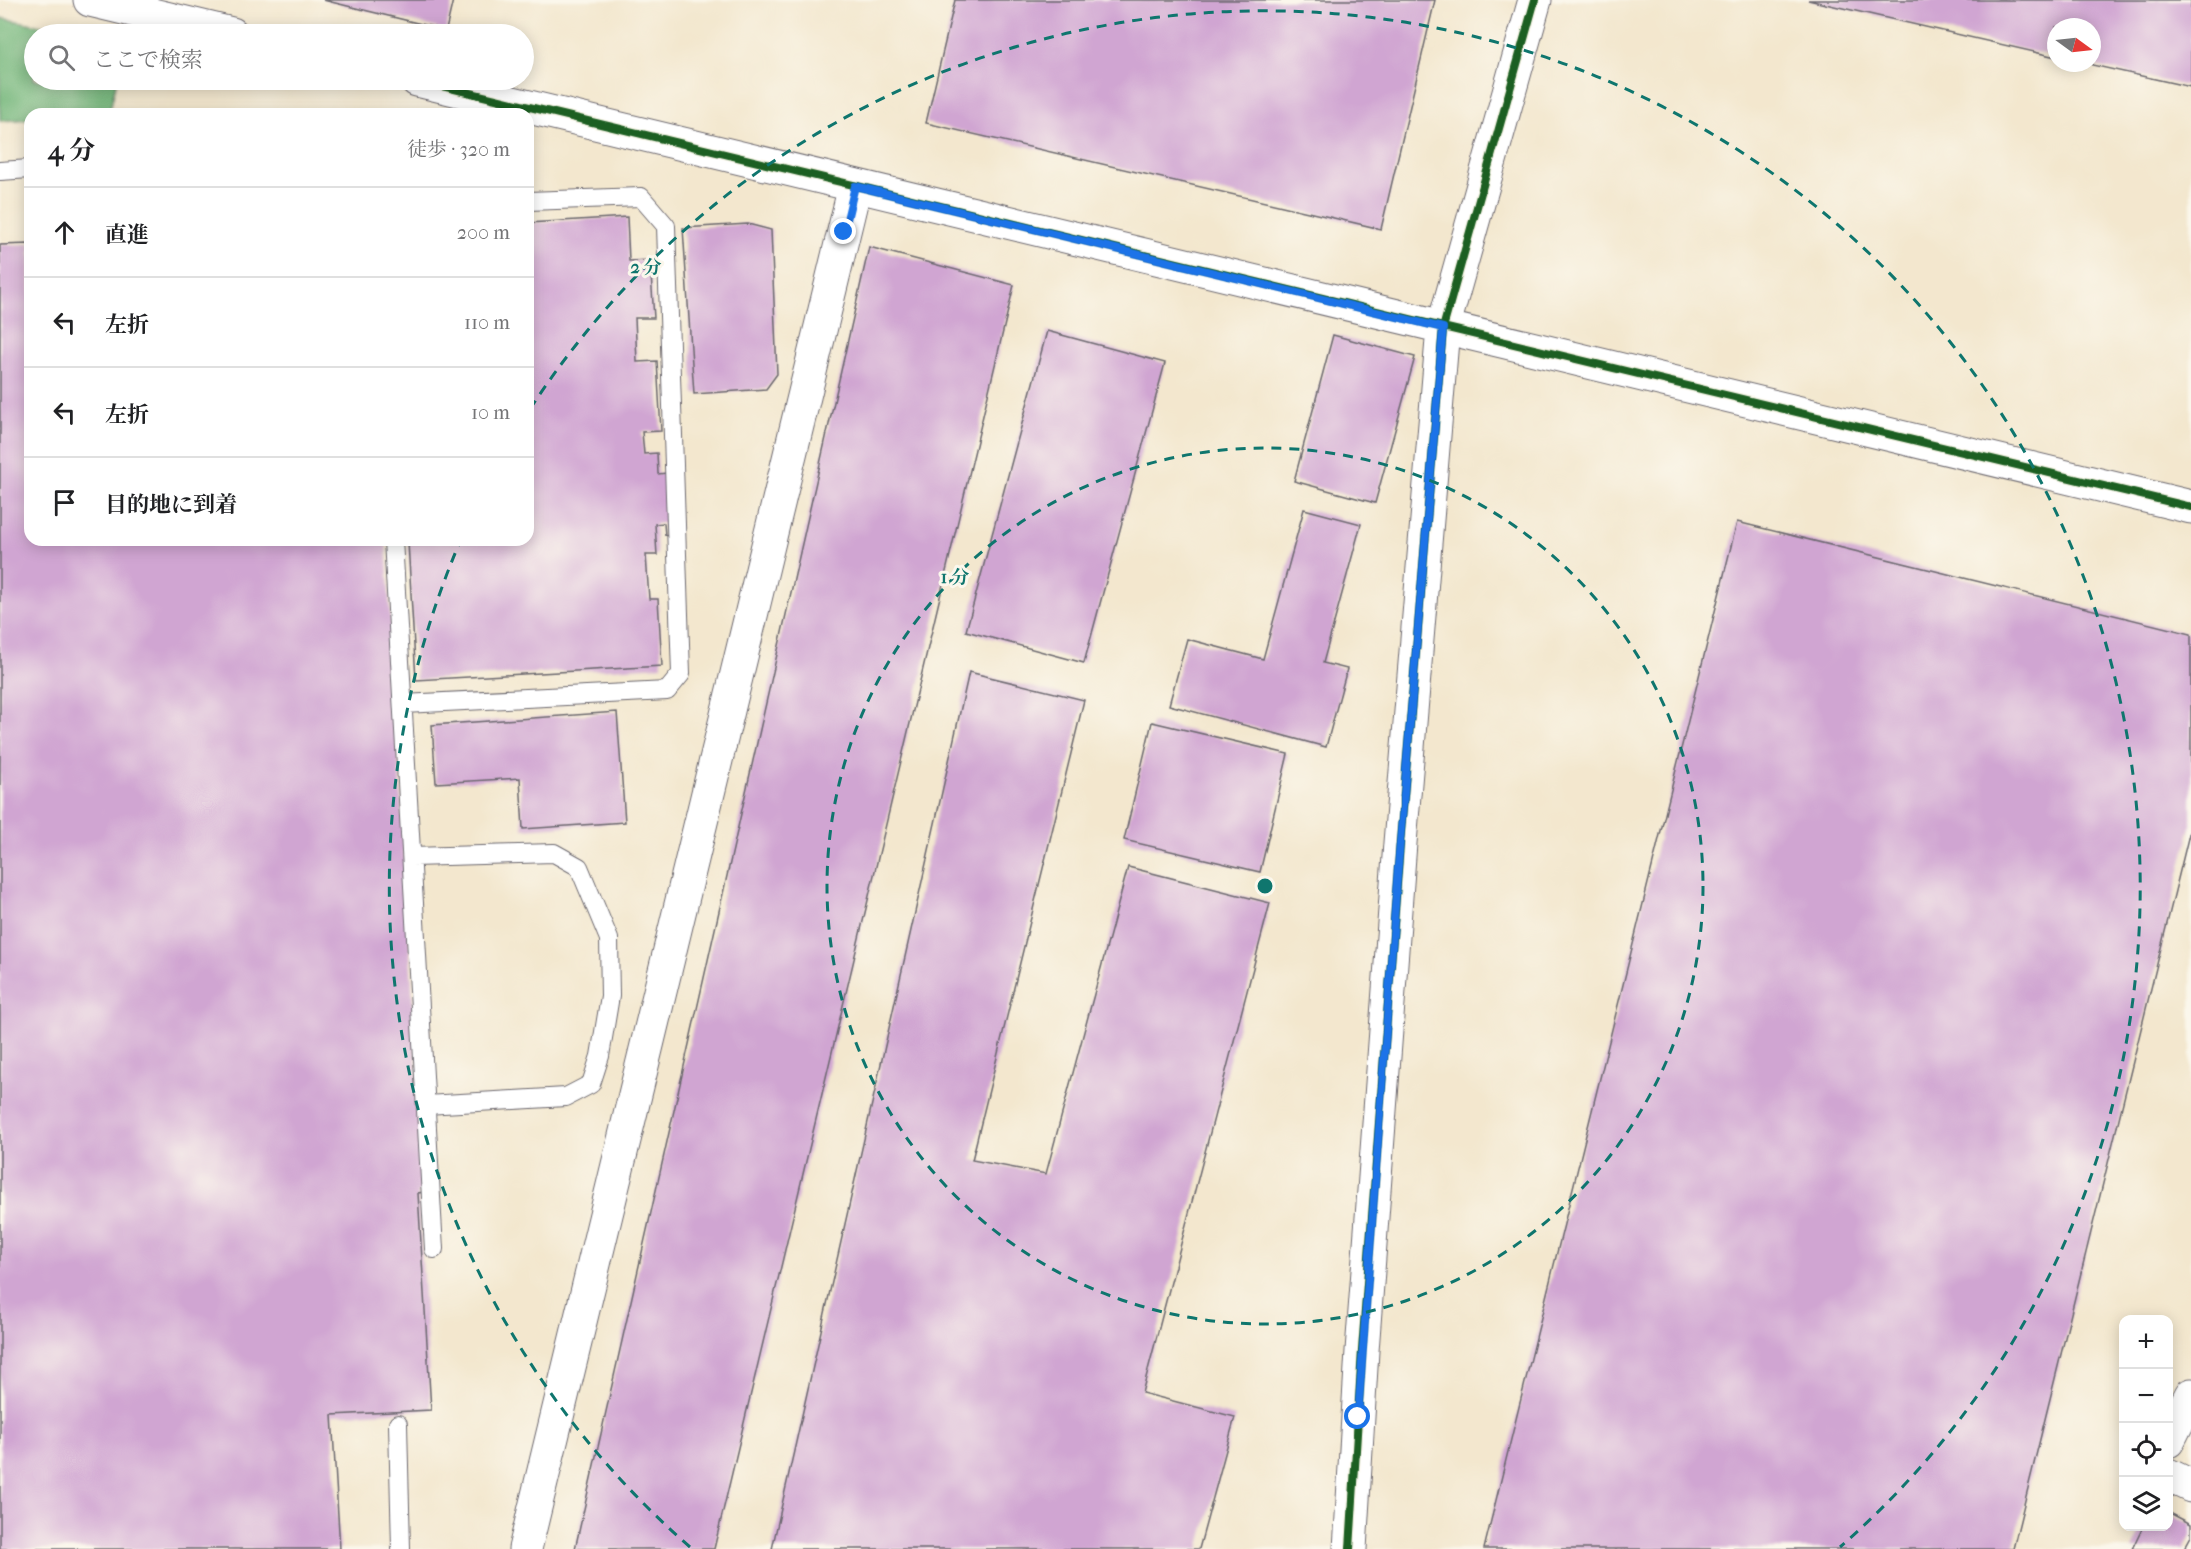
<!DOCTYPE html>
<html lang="ja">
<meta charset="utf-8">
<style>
body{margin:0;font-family:"IM FELL French Canon","Noto Serif JP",serif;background:#f2f2f2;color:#202124}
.controls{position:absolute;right:18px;bottom:18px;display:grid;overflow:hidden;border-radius:12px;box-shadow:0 3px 15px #0003}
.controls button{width:54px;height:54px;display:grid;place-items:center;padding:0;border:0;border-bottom:2px solid #e0e0e0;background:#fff;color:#202124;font:30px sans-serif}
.compass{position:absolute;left:2047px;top:18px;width:54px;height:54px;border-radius:50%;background:#fff;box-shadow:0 3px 15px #0003;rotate:105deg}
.stop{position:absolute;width:18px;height:18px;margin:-14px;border:4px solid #1a73e8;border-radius:50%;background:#fff}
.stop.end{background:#1a73e8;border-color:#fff;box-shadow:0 2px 6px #0008}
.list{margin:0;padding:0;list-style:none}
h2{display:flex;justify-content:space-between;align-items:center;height:78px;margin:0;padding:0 24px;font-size:26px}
h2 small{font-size:20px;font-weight:400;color:#757577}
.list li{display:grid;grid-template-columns:39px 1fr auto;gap:18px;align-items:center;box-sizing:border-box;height:90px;padding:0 24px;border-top:2px solid #e0e0e0}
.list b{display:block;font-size:22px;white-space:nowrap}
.list em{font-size:20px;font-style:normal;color:#757577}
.icon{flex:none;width:33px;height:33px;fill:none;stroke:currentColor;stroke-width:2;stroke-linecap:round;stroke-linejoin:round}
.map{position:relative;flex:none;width:2191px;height:1549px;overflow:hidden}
.search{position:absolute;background:#fff;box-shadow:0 3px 15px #0003;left:24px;top:24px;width:510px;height:66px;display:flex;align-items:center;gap:15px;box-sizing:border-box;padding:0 21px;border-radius:33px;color:#757577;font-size:22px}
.panel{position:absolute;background:#fff;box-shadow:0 3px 15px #0003;left:24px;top:108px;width:510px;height:438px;border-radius:18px}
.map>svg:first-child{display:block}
.forest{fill:#71b578;stroke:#4a6c5a;stroke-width:1.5}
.building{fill:#d0a5d2}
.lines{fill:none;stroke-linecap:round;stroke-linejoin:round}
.service-casing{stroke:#6b676e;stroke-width:20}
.minor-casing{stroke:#6b676e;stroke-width:35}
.tertiary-casing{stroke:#6b676e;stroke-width:35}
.service{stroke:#fff;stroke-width:18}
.minor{stroke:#fff;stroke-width:33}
.tertiary{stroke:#fff;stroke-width:33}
.cycleway-casing{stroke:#fbf7ec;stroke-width:11}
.cycleway{stroke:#1b5e20;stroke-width:8}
.route{stroke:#1a73e8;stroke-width:8}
.ring{fill:none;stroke:#0f766e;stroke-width:3;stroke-dasharray:10 8}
.centre{fill:#0f766e;stroke:#fbf7ec;stroke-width:3}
.ring-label{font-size:18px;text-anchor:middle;font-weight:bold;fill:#0f766e;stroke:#fbf7ec;stroke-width:6;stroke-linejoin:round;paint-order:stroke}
</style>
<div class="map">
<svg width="2191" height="1549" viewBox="0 0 2191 1549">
<rect width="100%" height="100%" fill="#fbf7ec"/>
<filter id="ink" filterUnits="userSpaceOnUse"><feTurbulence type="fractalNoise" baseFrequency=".0167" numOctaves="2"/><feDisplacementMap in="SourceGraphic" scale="12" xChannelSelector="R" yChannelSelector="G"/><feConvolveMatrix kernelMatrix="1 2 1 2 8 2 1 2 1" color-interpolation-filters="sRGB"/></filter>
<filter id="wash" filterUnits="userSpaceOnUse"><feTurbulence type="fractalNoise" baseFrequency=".008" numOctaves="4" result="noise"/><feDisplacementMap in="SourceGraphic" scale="24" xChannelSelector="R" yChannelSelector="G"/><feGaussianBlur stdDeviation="1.35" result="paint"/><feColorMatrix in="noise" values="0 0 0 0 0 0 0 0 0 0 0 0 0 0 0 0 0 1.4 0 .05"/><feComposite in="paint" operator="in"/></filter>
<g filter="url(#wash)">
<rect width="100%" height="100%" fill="#f3e7ce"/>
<path class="forest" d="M0,18L88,34H34V80H117L109,114H30V119L0,121Z"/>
<g id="blocks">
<path class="building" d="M323,0H453L446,30Z
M955,0H1435L1381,229L926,123Z
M1808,0H2191V87L2092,65V27H2056V57Z
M627,217L629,261L650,260L654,318H635L637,362L657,361L661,431L642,432L644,454L657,453L658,474L667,473L670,534L665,535L664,523L655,524L657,555H646L649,599H658L662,666L416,680L408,542L528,540V223Z
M748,224L771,230L777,374L766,389L694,394L683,228Z
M30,244V540H386L424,1192L418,1193L431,1410L332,1415L340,1549H0V245Z
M869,247L1014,285L714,1549H575Z
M1047,331L1165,363L1084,663L966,631Z
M1333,335L1415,357L1375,503L1294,481Z
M1304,509L1361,524L1323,663L1347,669L1326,747L1169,705L1187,639L1263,659Z
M1737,522L2191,634V826L2013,1549H1484Z
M969,672L1084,700L972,1160L1046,1174L1128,867L1270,903L1142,1393L1235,1417L1199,1549H772Z
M617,712L625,822L523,829L520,778L436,783L432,725Z
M1152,722L1288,754L1260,872L1124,840Z
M2168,1512L2191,1524V1536L2184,1549H2132L2143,1526H2168Z"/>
</g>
</g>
<g filter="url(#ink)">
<use href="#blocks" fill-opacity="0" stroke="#6b676e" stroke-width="1.5"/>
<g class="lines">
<defs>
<path id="service" d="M0,171L30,169
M393,540L434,1249
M403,704L667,691L681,674L666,226L641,197L528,201
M412,857L554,853L579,867L609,939L610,996L600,1056L591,1084L566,1097L426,1105
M398,1424L401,1549"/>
<path id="minor" d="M525,1549L855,186"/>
<path id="tertiary" d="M90,0L232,34
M417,80L2191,507
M2168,1441L2191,1395
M2168,1475L2191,1486
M1350,1549L1362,1351L1400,843L1443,328L1535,0"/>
</defs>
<use href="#service" class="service-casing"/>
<use href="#minor" class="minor-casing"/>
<use href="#tertiary" class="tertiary-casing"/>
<use href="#service" class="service"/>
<use href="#minor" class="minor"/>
<use href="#tertiary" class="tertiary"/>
<defs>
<path id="cycleway" d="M417,80L2191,507
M1350,1549L1362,1351L1400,843L1443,328L1535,0"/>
</defs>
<use href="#cycleway" class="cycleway-casing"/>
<use href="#cycleway" class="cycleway"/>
</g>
</g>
<g class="lines" filter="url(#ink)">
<path class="route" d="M844,232L855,186L1443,328L1398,866L1358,1417"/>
</g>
<g class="ring">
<circle cx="1265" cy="886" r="438"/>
<path d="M690 1547A876 876 0 0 1 459 544M530 409A876 876 0 1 1 1840 1547"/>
</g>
<circle cx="1265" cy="886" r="9" class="centre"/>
<g class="ring-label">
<text x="646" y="273">2 分</text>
<text x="955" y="583">1 分</text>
</g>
</svg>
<div class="controls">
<button>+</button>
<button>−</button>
<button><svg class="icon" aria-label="locate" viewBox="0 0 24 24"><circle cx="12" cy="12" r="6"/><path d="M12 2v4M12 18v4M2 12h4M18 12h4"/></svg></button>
<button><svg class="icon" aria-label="layers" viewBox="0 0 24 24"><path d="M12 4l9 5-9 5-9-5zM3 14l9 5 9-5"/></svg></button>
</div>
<svg class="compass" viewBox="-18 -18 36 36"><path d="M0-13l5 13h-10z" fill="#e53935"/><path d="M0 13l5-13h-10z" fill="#757577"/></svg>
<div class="stop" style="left:1358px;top:1417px"></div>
<div class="stop end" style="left:844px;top:232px"></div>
<div class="search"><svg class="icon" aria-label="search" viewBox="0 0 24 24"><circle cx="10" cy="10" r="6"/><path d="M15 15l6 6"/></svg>ここで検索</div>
<section class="panel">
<h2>4 分<small>徒歩 · 320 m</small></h2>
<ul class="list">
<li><svg class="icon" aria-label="ahead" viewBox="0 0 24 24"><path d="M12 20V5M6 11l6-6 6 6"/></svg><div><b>直進</b></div><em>200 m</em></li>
<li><svg class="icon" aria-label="left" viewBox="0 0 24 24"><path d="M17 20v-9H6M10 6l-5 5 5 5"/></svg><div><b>左折</b></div><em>110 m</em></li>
<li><svg class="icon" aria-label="left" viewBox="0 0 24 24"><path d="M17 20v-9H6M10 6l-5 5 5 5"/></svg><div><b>左折</b></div><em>10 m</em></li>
<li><svg class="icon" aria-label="arrive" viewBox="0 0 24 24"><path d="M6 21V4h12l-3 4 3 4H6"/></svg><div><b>目的地に到着</b></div></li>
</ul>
</section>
</div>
